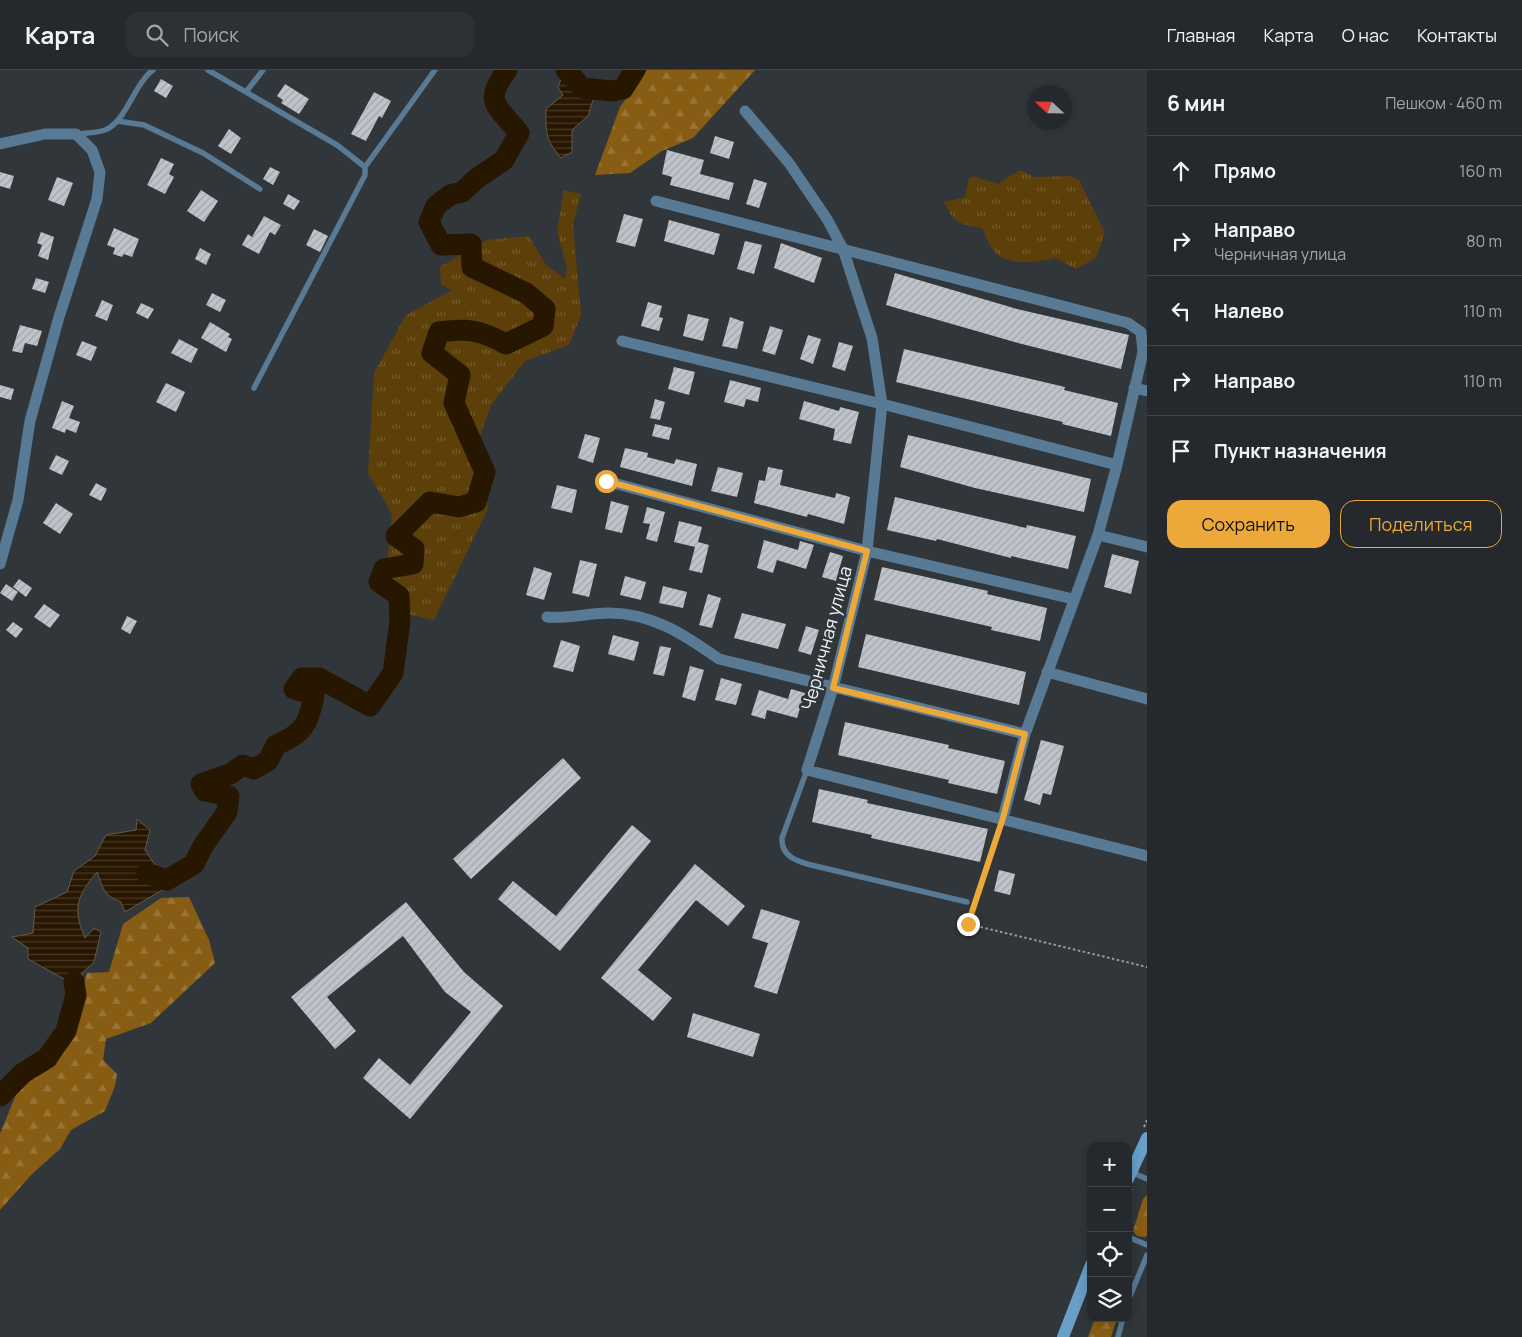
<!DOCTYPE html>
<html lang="ru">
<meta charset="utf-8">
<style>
body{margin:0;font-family:Manrope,sans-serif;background:#2d3034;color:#f1f3f6}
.controls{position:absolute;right:15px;bottom:15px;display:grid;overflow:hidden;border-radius:10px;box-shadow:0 2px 12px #0003}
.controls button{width:45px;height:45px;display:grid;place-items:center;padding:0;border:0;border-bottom:1px solid #424448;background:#25282c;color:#f1f3f6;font:25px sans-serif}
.compass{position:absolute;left:1027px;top:15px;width:45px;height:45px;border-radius:50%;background:#25282c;box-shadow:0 2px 12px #0003;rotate:292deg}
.stop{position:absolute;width:15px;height:15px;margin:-11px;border:4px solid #eca93a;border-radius:50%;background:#fff}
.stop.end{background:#eca93a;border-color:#fff;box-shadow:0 1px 5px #0008}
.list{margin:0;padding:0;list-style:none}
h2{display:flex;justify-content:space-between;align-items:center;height:65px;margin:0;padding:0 20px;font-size:21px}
h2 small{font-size:16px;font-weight:400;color:#a3a6a9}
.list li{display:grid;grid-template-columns:32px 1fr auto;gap:15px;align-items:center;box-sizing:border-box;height:70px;padding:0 20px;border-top:1px solid #424448}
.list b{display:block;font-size:19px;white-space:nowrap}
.list p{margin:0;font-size:16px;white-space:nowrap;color:#a3a6a9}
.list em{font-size:16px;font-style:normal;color:#a3a6a9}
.actions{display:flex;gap:10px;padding:15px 20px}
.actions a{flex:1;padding:11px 0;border:1px solid #eca93a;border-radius:15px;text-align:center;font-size:18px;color:#eca93a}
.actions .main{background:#eca93a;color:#111}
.icon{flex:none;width:28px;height:28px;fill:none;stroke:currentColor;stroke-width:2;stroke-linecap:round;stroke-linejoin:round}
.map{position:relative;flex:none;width:1147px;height:1267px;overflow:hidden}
header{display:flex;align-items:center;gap:30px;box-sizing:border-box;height:70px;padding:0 25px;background:#25282c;border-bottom:1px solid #424448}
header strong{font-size:24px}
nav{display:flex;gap:28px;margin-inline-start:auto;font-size:18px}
.search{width:350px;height:45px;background:#2d3034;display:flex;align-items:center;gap:12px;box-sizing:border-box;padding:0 18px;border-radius:15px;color:#a3a6a9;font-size:19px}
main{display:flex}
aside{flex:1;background:#25282c}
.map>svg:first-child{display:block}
.grass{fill:url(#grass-tufts)}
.forest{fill:url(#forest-firs)}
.water{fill:url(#water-rules);stroke:#64594a}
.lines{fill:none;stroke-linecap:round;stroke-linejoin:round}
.river{stroke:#281700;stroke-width:21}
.building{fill:url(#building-hatch)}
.path{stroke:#989b9f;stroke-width:2;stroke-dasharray:2.5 2.5;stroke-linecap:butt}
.lane{stroke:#587a94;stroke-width:5.5}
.street{stroke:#587a94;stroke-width:11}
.secondary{stroke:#68a0c9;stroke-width:12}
.route{stroke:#eca93a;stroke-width:6}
.labels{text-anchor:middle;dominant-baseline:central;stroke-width:5;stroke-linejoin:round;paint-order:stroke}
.street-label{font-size:18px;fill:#f0f3f6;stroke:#31363a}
</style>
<header>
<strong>Карта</strong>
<div class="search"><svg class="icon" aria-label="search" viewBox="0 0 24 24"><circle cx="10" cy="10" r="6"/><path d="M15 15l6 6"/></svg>Поиск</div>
<nav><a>Главная</a><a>Карта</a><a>О нас</a><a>Контакты</a></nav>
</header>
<main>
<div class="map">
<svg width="1147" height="1267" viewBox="0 0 1147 1267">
<defs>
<pattern id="grass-tufts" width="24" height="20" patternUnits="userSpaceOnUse" patternTransform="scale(1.25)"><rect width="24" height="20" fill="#5d3f0a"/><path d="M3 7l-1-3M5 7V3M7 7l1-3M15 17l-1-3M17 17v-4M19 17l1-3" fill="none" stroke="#755b2e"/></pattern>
<pattern id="forest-firs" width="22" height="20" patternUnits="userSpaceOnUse" patternTransform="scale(1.25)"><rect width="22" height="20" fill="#875d13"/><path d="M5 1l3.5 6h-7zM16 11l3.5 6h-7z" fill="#987536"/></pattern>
<pattern id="water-rules" width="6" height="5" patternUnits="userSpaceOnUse" patternTransform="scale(1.25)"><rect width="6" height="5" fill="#281700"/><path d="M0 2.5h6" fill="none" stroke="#483926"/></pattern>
<pattern id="building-hatch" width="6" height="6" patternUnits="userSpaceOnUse" patternTransform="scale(1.25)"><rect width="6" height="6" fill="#bec4c9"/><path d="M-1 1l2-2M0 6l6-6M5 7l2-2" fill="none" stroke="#a0a5a9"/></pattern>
</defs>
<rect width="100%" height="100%" fill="#31363a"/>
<path class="grass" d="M1020,100L1034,107L1070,106L1079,110L1105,163L1096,188L1076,199L1055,188C1038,192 1009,197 995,182C989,176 986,166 982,158C959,154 955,154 944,132L965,127L969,109L973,106L998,114Z
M564,120L581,124L573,154L581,245L569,275L525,291L491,335L479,369L488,439L434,550L390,540L388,485L392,444L368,403L374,303L406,245L452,220L441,215L440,197L487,170L529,166L546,195L565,209L567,197L557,161Z"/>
<path class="forest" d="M647,0H755L693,68L662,81L630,103L595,105L620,37Z
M189,827L209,870L215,893L151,953L106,969L103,990L117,1004L115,1016L105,1041L71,1060L60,1079L32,1104L0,1140V1064L19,1017L56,995L68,966L87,903L109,902L123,854L161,828Z
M1147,1125V1165L1145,1167L1137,1166L1133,1161L1143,1129Z
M1095,1248H1117L1111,1267H1088Z"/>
<path class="water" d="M558,0H579L582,6L605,15L614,27L593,30L588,46L572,60V82L561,88C545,69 546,63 546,39L563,25L558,17L562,7Z
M137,749L150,760L145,780L159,801L173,806L174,813L125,842L121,832C103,825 103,818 97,802C77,826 72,838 85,868L94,858L101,862L94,892L82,903L83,917L76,939L68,938L66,910L28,889V878L12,867L33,863L35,837L67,822L74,801L95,786L106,765L136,760Z"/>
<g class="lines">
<path class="river" d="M566,0L582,18L612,21L623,19L635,0
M146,803L167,810L194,794L203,776L227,742L229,726L205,721L201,714L230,704L243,695L254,699L268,691L276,675C303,664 309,654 314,625L294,619L302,608H319L370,636L393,603L400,551L399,526L379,512L384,499L413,494L414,479L396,466L430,432L459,437L476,432L485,402L454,333L460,305L432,283L439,262C468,258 480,260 506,274L543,256L545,239L526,223L472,197L471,174L441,175L429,152L436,136L450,125L462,122L476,109L504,90L519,63C498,36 482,33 507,0
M0,1026L23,1003L47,988L66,961L76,925L74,912"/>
</g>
<path class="building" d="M161,9L173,16L166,28L154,21Z
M285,14L309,29L299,44L281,33L283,30L277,26Z
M374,22L391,31L382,48L379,46L366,71L351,64Z
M229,59L241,68L231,84L218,76Z
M715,66L734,72L729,89L710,83Z
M667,80L704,90L700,104L734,113L729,130L670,115L672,107L662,104Z
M161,88L174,94L169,104L174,107L165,124L147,115Z
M270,97L280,102L273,115L263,109Z
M0,102L14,106L10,119L0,116Z
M57,107L73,113L64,136L48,130Z
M754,109L767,113L759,138L746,134Z
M201,120L218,131L204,152L187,141Z
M288,124L300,131L294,140L283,134Z
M624,144L643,149L635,177L616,172Z
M264,146L281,155L275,165L270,162L259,184L242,175L248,164L252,167Z
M669,150L720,164L714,185L664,171Z
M114,158L139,169L132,187L124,184L122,187L113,184L115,178L107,175Z
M314,159L328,166L320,182L306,175Z
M41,162L54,167L48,190L38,186L42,175L37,173Z
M745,171L762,175L754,204L737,199Z
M781,173L822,188L814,213L774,198Z
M200,178L211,184L206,195L195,189Z
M895,203L1017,239L1129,265L1121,299L1018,273L886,235Z
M36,208L49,212L45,223L32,219Z
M212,223L226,230L220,242L206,235Z
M102,230L113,235L107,251L95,246Z
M648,232L662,236L659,247L663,248L659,261L641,256Z
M141,233L154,239L148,249L136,243Z
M688,244L709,249L703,271L683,266Z
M730,247L744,252L737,279L722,276Z
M210,252L230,264L228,267L232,269L226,282L201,268Z
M20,255L42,261L37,276L25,273L22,283L12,281Z
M770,256L783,260L775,285L762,281Z
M808,265L821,269L813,294L800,289Z
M179,269L198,279L191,293L171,283Z
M82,271L97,277L91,291L76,285Z
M839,272L853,276L845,301L832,297Z
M904,279L1065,317L1064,320L1118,333L1111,366L1062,354L1063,352L896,312Z
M674,297L695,302L689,325L668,319Z
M730,310L761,318L758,332L746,329L744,337L724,332Z
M166,313L185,322L176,342L156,332Z
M0,315L14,319L11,330L0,327Z
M655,329L665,332L660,350L650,348Z
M62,331L74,336L69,348L80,352L76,363L66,359L65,363L52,358Z
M804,331L839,341L840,337L859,342L851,374L833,370L835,359L799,349Z
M655,354L672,358L669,370L652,366Z
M585,364L600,368L593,393L578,388Z
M908,365L1091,409L1084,442L975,418L900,397Z
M625,378L648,383L647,387L674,394L676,389L697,394L692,416L620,397Z
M56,385L69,391L62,405L49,399Z
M718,397L743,403L737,427L711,421Z
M768,397L783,400L780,415L835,428L836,423L850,427L844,454L808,444L807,447L754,433L759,410L765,411Z
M96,413L107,419L101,431L89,425Z
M557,415L577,420L572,443L551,438Z
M895,427L1026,458L1027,455L1076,466L1068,499L1011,486V488L937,469L936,471L887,460Z
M611,431L629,436L622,463L605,459Z
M56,433L73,444L60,464L43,453Z
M647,437L665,442L657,472L646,469L650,454L643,453Z
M679,451L702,457L698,472L709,475L702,503L689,500L695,477L674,472Z
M764,470L798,480L800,471L814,475L806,499L777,490L773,503L757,498Z
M830,482L843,486L836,511L822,507Z
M1112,484L1139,491L1131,524L1104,517Z
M580,490L597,494L589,527L572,523Z
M534,497L552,503L544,530L526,525Z
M882,497L988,521L987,524L1047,538L1040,571L991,560L992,557L874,530Z
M625,506L646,512L641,530L620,525Z
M19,509L32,518L26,527L13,517Z
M6,514L18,522L12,531L0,523Z
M663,516L687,522L683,538L659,533Z
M708,524L721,528L712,558L699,555Z
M44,534L60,545L50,558L34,547Z
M742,543L786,554L778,579L734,568Z
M127,546L137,551L130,564L121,559Z
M13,552L23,559L16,568L6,560Z
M806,556L819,560L811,585L798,581Z
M866,564L1026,602L1019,635L858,597Z
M613,565L639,572L634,591L608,584Z
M561,570L580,576L573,602L553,597Z
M660,576L671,578L664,606L653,604Z
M690,596L704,600L695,631L682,627Z
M721,608L742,614L736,635L715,630Z
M791,619L805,623L797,648L767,640L765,649L751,645L759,620L788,629Z
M845,652L949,675L948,678L1005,691L997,724L948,713L949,710L838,685Z
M1041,670L1064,676L1051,725L1043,723L1040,735L1024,730Z
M563,688L581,708L471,809L453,789Z
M819,719L868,730L867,733L988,759L980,792L871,768L872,765L812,752Z
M632,755L651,771L560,881L498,829L513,811L556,846Z
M695,794L745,836L728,856L696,830L638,900L672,928L653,951L601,908Z
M999,800L1015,804L1010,825L994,821Z
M406,832L464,902L503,936L410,1049L363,1008L379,988L410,1015L471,942L445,922L403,866L327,927L356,961L335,979L291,927Z
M761,839L800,851L777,924L754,917L768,873L752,868Z
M693,943L760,964L753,987L687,967Z"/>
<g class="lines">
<path class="path" d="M976,831L999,759
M974,838L968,854L1147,897
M1144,1057L1147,1050
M1128,1129L1132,1119
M1088,1183L1091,1176"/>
<path class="lane" d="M208,0L337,75L365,97V105L254,318
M246,22L263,0
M117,51L144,55L203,83L260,119
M78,64C86,63 97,63 105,60C126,52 134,14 153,0
M365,97L435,0
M807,700L782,768C781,786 796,791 811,795L967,832
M1131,1102L1147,1109
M1128,1167L1147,1175
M1128,1231L1147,1185
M1118,1267L1123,1248"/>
<path class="street" d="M745,41L789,93L827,149L843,179L872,268L882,334L867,481L833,618L807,700L1147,786
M0,74L45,64H76L92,80L100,102L97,129L59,247L30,351L18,430L0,494
M656,131L1128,253L1141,262L1143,282L1117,395L1098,465L1025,664L1003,748
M622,271L882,334L1117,395
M1134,318L1147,321
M606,411L867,481L1073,529
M1098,465L1147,477
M547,547C568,549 588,543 609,543C652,543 685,565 719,589L1025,664
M1047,602L1147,629"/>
<path class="secondary" d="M1128,1109L1147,1068
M1063,1267L1091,1195"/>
</g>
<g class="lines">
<path class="route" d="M606,411L867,481L833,618L1025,664L1003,748L968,854"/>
</g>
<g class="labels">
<g class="street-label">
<text transform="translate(826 568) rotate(-75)">Черничная улица</text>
</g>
</g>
</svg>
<div class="controls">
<button>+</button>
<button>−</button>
<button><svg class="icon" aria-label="locate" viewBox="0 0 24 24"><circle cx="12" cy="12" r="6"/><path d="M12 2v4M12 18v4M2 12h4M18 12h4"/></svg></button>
<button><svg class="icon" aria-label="layers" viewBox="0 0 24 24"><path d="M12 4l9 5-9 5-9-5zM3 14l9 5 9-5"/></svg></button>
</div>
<svg class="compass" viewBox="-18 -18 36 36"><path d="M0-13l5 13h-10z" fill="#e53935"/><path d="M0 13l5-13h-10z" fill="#a3a6a9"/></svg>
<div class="stop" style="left:606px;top:411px"></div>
<div class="stop end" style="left:968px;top:854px"></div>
</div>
<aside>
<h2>6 мин<small>Пешком · 460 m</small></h2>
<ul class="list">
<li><svg class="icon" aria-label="ahead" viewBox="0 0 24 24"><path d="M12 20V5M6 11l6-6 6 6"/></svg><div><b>Прямо</b></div><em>160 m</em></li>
<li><svg class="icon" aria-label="right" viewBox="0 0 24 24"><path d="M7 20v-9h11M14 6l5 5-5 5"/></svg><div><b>Направо</b><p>Черничная улица</p></div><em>80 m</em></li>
<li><svg class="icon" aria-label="left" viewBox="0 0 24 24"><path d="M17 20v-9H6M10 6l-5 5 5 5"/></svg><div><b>Налево</b></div><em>110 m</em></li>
<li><svg class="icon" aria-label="right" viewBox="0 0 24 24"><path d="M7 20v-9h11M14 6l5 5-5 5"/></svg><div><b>Направо</b></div><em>110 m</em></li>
<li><svg class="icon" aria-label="arrive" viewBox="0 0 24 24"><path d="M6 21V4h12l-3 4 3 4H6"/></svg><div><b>Пункт назначения</b></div></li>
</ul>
<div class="actions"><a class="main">Сохранить</a><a>Поделиться</a></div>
</aside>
</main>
